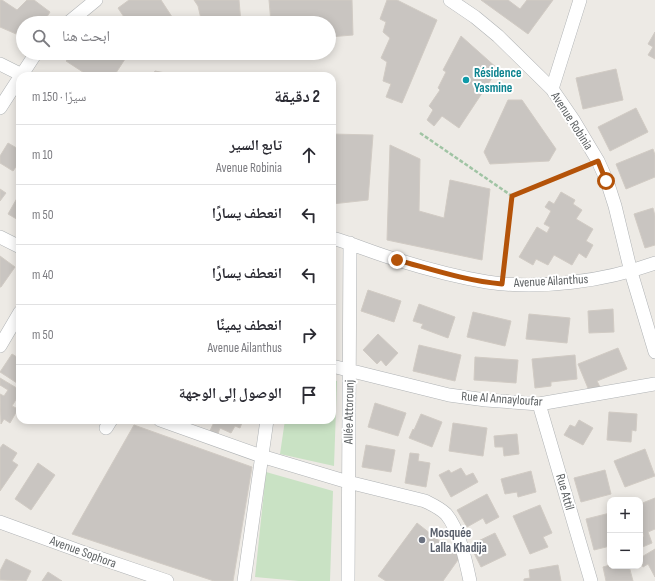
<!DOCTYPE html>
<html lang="ar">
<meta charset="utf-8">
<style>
body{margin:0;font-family:"Sofia Sans Condensed","Noto Naskh Arabic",sans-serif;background:#f7f7f7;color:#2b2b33;direction:rtl}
.controls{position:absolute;right:12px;bottom:12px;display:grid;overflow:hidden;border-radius:8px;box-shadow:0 2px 10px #0003}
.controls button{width:36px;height:36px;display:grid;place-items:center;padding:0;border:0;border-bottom:1px solid #e1e1e2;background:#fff;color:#2b2b33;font:20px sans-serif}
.stop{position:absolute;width:12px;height:12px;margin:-9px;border:3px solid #b45309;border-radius:50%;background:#fff}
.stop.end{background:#b45309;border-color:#fff;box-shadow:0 1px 4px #0008}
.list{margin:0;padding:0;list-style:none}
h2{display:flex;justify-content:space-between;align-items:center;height:52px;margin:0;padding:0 16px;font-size:17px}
h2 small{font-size:13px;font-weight:400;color:#7c7c81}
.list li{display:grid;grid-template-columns:26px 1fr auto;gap:12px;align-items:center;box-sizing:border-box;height:60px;padding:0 16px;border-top:1px solid #e1e1e2}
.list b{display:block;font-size:15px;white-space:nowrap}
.list p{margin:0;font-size:13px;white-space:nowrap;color:#7c7c81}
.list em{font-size:13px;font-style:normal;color:#7c7c81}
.icon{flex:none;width:22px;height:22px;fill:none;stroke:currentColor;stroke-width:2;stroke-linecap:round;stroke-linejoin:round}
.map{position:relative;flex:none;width:655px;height:581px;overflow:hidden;direction:ltr}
.search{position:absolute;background:#fff;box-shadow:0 2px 10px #0003;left:16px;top:16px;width:320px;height:44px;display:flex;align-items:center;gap:10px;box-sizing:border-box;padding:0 14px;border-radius:22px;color:#7c7c81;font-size:15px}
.panel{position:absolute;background:#fff;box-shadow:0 2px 10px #0003;left:16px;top:72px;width:320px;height:352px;border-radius:12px;direction:rtl}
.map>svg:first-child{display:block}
.green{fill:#c9e2c4}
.building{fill:#c9c5c1;stroke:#d1cbc4}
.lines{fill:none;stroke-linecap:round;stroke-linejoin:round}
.street-casing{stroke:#b0b3b5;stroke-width:14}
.path{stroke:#a0c4a4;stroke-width:2.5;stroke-dasharray:4 2;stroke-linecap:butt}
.street{stroke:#fff;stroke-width:13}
.route{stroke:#b45309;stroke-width:5}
.culture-dot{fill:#0f9aa8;stroke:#fff;stroke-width:1.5}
.worship-dot{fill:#6b7280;stroke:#fff;stroke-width:1.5}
.labels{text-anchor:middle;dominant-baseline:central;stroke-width:4;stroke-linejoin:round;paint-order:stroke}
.culture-label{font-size:13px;font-weight:bold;fill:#0d838f;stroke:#fff;text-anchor:start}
.street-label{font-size:13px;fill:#5d6163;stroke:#fff}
.worship-label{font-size:13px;font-weight:bold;fill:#5b616d;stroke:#fff;text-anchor:start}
</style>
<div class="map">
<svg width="655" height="581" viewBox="0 0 655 581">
<rect width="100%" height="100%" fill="#edeae5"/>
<path class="green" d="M332,246L336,248L334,351H332Z
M332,380L337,381L334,466L280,454L285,420H332Z
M266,472L333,491L330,581H299L255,577Z"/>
<path class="building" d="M0,0H2L17,10L27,0H34L50,12L43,23H23V37L0,27Z
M129,0H161L176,23H128L118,8Z
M194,0H239L241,23H202L198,6Z
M269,0H352L353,35L329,37V23H271Z
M387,0H397L437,20L402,103L386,97L391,84L383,81L387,62L381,58L390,38L383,32L386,22L380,19Z
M481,0H508L520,9L527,0H553L528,34Z
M655,32V59L648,55L653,47L648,44Z
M461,36L498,69L459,128L442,116L434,126L427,120L433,110L429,106L440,90L438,88L446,72L443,70Z
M74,53H121L125,59L114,76H89L66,61Z
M616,69L623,100L583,109L576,78Z
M155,71L181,76H152Z
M508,100H522L556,149L549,161L490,164L484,152Z
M636,108L648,132L610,151L598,127Z
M332,134L373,135L368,200L332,204Z
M8,143L20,150V161L13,171L0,163V156Z
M390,145L420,159L419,211L444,218L450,180L490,189L482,260L387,240Z
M653,149L655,155V177L626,189L616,164Z
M0,189L6,193L0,201Z
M561,192L575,200L573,204L582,210L576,219L593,229L586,241L593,245L586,258L579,253L572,265L554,255L548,265L536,259L533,265L519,257L537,227L547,233L550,227L544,224L551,211L545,207L549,201L554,204Z
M20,193V221L8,214Z
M653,208L655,216V245L645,248L634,214Z
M0,256L15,267L1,287H0Z
M368,290L401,301L394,322L361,311Z
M419,304L455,317L448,338L421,328L423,324L413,321Z
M613,309L614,332L589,333L588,311Z
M473,312L511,321L505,346L467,337Z
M529,314L570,318L567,343L526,339Z
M378,334L398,353L386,366L381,360L377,364L363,350Z
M419,345L461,355L455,381L413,371Z
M618,348L627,369L597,381L601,389L590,393L578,364Z
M12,354L20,359V385L0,372Z
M575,355L577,379L551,382V386L535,388L532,359Z
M475,357L518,360L516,383L474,380Z
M0,378L20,390V393L12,406L18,409L10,423L4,419L1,424L0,394L4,396L8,390L0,385Z
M375,403L406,413L398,436L368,427Z
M609,412L637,414L636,431L632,430L631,442L607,440Z
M421,414L442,422L432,447L409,438L413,429L414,430Z
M215,420H243L240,428L235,426L231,433L220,428L216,439L208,435Z
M579,420L593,428L583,445L564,435L570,425L575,427Z
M453,423L487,428L483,456L449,451Z
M134,425L252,467L233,581H214L72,534Z
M517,434L519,454L504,456L503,447H495L494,436Z
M3,444L17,453L12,461L18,465L0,491V448Z
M366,445L395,450L391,472L362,467Z
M645,449L655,476L625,487L614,461Z
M410,453L419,454L418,461L430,463L426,487L405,483Z
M38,463L55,475L31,510L15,499Z
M461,468L466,476L473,473L478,482L451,497L439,475L449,470L451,473Z
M605,470L611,494L581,502L574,478Z
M531,471L536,492L518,497L517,492L505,494L501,479Z
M487,494L499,517L486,524L483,518L467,527L457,510Z
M655,498V529L648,532L652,543L640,548V538L644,536L640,526V504Z
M540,505L552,533L543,537L548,547L530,554L513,516Z
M610,513V546L594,550L586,519Z
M417,523L460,557L443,581H386L378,576Z
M495,533L506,555L481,567L470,545Z
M655,549V577L648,564L643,567L640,561V558Z
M6,559L31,571L26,581L0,580V571Z
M558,565L561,581H524V579L530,578L529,570Z
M610,565L629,566L633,581H606L603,567Z
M48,572L62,581H42Z"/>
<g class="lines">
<defs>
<path id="street" d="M450,0L475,17L498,36L552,89L574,121L598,161L607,181L615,206L631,272L655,352
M68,23L96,0
M0,64L24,76
M21,76L36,53
M552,89L580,0
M0,108L20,77
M0,237L20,247
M332,238C354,244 376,254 398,260C427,269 457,277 487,282C540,290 605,281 655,263
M0,346L20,312
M332,366L449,395L486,400L539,404L655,384
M539,404L591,581
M160,420L261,456L348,482L425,501C433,505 440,508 446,514C459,529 466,562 470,581
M106,428L111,420
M0,522L85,553L167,581
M244,581L267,420
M348,581L350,243"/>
</defs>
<use href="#street" class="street-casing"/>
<path class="path" d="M420,133L512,196
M503,272L512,196L586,165"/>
<use href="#street" class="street"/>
</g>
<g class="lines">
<path class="route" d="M397,260C431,269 466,281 502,284L512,196L598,161L606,181"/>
</g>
<circle class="culture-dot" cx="466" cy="80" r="4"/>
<circle class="worship-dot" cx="422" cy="540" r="4"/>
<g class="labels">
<g class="culture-label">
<text x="474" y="73">Résidence<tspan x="474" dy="15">Yasmine</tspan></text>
</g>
<g class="street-label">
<text transform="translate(572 121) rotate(57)">Avenue Robinia</text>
<text transform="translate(551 281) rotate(-3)">Avenue Ailanthus</text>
<text transform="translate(502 399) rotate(4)">Rue Al Annayloufar</text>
<text transform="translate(349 412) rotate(-89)">Allée Attorounj</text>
<text transform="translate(565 492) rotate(74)">Rue Attil</text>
<text transform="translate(83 552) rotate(20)">Avenue Sophora</text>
</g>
<g class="worship-label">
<text x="430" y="533">Mosquée<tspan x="430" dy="15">Lalla Khadija</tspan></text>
</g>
</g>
</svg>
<div class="controls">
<button>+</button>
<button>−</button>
</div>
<div class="stop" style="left:606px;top:181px"></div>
<div class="stop end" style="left:397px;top:260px"></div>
<div class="search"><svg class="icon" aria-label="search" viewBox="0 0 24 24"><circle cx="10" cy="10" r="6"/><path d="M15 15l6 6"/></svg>ابحث هنا</div>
<section class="panel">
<h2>2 دقيقة<small>سيرًا · 150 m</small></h2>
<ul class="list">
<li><svg class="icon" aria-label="ahead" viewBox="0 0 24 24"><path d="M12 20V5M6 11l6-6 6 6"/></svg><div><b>تابع السير</b><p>Avenue Robinia</p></div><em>10 m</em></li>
<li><svg class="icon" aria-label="left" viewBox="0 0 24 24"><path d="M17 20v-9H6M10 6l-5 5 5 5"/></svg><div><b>انعطف يسارًا</b></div><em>50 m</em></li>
<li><svg class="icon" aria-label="left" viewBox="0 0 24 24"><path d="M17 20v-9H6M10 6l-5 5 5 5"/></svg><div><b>انعطف يسارًا</b></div><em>40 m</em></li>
<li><svg class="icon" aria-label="right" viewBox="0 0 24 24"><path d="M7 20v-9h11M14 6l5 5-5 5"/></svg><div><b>انعطف يمينًا</b><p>Avenue Ailanthus</p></div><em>50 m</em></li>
<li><svg class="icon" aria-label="arrive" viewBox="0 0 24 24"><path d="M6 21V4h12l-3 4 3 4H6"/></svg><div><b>الوصول إلى الوجهة</b></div></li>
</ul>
</section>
</div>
